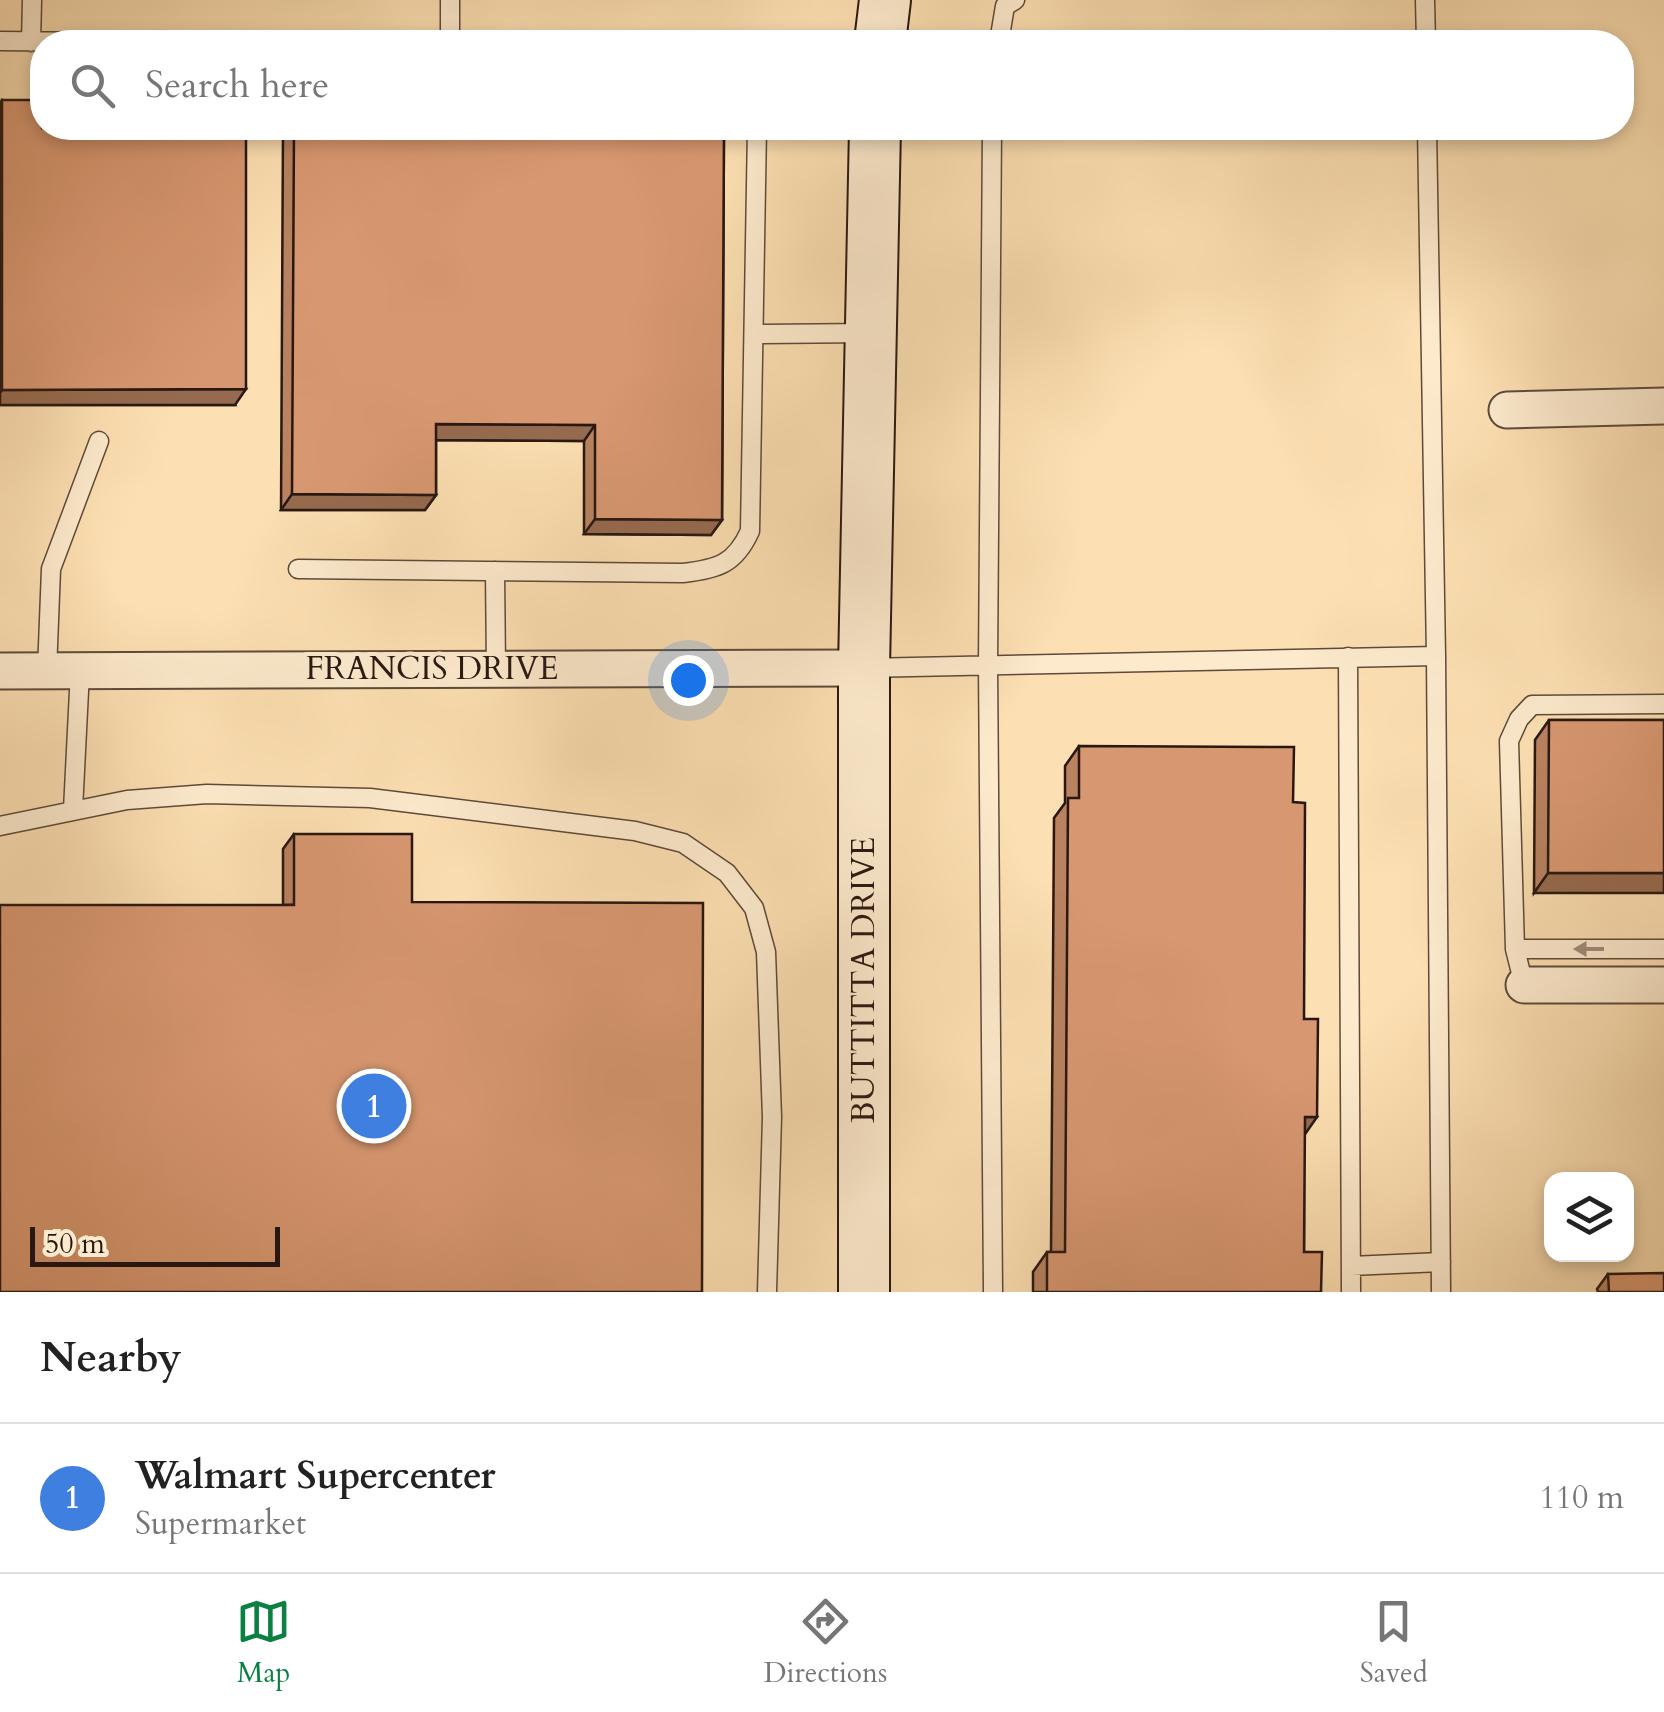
<!DOCTYPE html>
<style>
body{margin:0;font-family:Cardo,serif;background:#f2f2f2;color:#222}
.controls{position:absolute;right:30px;bottom:30px;display:grid;overflow:hidden;border-radius:20px;box-shadow:0 5px 15px #0003}
.controls button{width:90px;height:90px;display:grid;place-items:center;padding:0;border:0;border-bottom:2px solid #e0e0e0;background:#fff;color:#222;font:50px sans-serif}
.scale{position:absolute;left:30px;bottom:25px;width:250px;box-sizing:border-box;padding-left:10px;border:5px solid #291812;border-top:0;font-size:28px;line-height:35px;white-space:nowrap;color:#291812;-webkit-text-stroke:8px #fdeacd;paint-order:stroke}
.you{position:absolute;left:688px;top:680px;width:35px;height:35px;margin:-25px;border:8px solid #fff;border-radius:50%;background:#1a73e8;box-shadow:0 0 0 15px #1a73e833}
.badge{display:grid;place-items:center;width:65px;height:65px;border-radius:50%;background:#0b8043;color:#fff;font-size:32px;font-weight:700}
.pin{position:absolute;translate:-50% -50%;border:5px solid #fff;box-shadow:0 2px 10px #0006}
.list{margin:0;padding:0;list-style:none}
h2{display:flex;justify-content:space-between;align-items:center;height:130px;margin:0;padding:0 40px;font-size:42px}
h2 small{font-size:32px;font-weight:400;color:#767676}
.list li{display:grid;grid-template-columns:65px 1fr auto;gap:30px;align-items:center;box-sizing:border-box;height:150px;padding:0 40px;border-top:2px solid #e0e0e0}
.list b{display:block;font-size:38px;white-space:nowrap}
.list p{margin:0;font-size:32px;white-space:nowrap;color:#767676}
.list em{font-size:32px;font-style:normal;color:#767676}
.icon{flex:none;width:55px;height:55px;fill:none;stroke:currentColor;stroke-width:2;stroke-linecap:round;stroke-linejoin:round}
.map{position:relative;flex:none;width:1664px;height:1292px;overflow:hidden}
.search{position:absolute;background:#fff;box-shadow:0 5px 15px #0003;left:30px;right:30px;top:30px;height:110px;display:flex;align-items:center;gap:25px;box-sizing:border-box;padding:0 35px;border-radius:40px;color:#767676;font-size:38px}
.sheet{height:280px;background:#fff}
nav{display:flex;justify-content:space-around;align-items:center;box-sizing:border-box;height:140px;border-top:2px solid #e0e0e0;background:#fff;font-size:28px;color:#767676}
nav a{display:grid;justify-items:center;gap:5px}
nav .on{color:#0b8043}
.map>svg:first-child{display:block}
.lines{fill:none;stroke-linecap:round;stroke-linejoin:round}
.lane-casing{stroke:#5e4a3a;stroke-width:21}
.street-casing{stroke:#5e4a3a;stroke-width:39}
.secondary-casing{stroke:#291812;stroke-width:54}
.lane{stroke:#fdeacd;stroke-width:18}
.street{stroke:#fdeacd;stroke-width:35}
.secondary{stroke:#fdeacd;stroke-width:50}
.wall{fill:#b98260;stroke:#291812;stroke-width:2.5}
.shaded-wall{fill:#966a4e;stroke:#291812;stroke-width:2.5}
.building{fill:#d79770;stroke:#291812;stroke-width:2.5}
.oneway{fill:#9e8c79}
.labels{text-anchor:middle;dominant-baseline:central;stroke-width:8;stroke-linejoin:round;paint-order:stroke}
.street-label{font-size:32px;fill:#291812;stroke:#fdeacd}
</style>
<div class="map">
<svg width="1664" height="1292" viewBox="0 0 1664 1292">
<rect width="100%" height="100%" fill="#fcdfb2"/>
<filter id="stains"><feTurbulence type="fractalNoise" baseFrequency=".002" numOctaves="4"/><feColorMatrix values="0 0 0 0 .2 0 0 0 0 .09 0 0 0 0 .02 0 0 0 .5 -.17"/></filter>
<radialGradient id="worn" r=".72"><stop offset=".6" stop-color="#630" stop-opacity="0"/><stop offset="1" stop-color="#630" stop-opacity=".3"/></radialGradient>
<g class="lines">
<defs>
<path id="lane" d="M450,0V42
M1425,0L1426,42
M0,41L99,42
M31,42L32,0
M293,42H480
M999,42L1005,6L1015,0
M992,128L988,665L993,1292
M754,334L870,333
M298,569L683,573C718,569 735,564 750,531L757,128
M495,571L496,669
M1436,656L1441,1292
M1348,657L1351,1292
M865,668L1436,656L1427,128
M47,671L51,569L99,441
M73,810L80,671
M0,826L127,800L207,794L370,798L635,831L683,843L727,873L754,908L766,952L772,1117L767,1292
M1515,949H1664
M1524,985L1515,949L1509,741L1519,719L1532,705L1664,704
M1351,1266L1441,1262"/>
<path id="street" d="M1507,410L1664,406
M0,671L864,668
M1524,985H1664"/>
<path id="secondary" d="M880,42L885,0
M864,1292V668L875,128"/>
</defs>
<use href="#lane" class="lane-casing"/>
<use href="#street" class="street-casing"/>
<use href="#secondary" class="secondary-casing"/>
<use href="#lane" class="lane"/>
<use href="#street" class="street"/>
<use href="#secondary" class="secondary"/>
</g>
<path class="wall" d="M2,100L235,405H0V103Z
M283,128H724L722,520L711,535L584,534V441L436,440V495L425,510H281Z
M1549,720H1664L1534,893L1535,740Z
M1079,746L1293,802L1304,1019V1252L1321,1292H1033V1272L1047,1252H1051L1054,818L1065,803V766Z
M294,834L412,902L283,905V849Z
M1608,1274L1664,1292H1598L1597,1289Z"/>
<path class="shaded-wall" d="M246,389L235,405H0V393L2,390Z
M436,424L595,425L584,441L425,440Z
M292,494L436,495L425,510H281Z
M595,519L722,520L711,535L584,534Z
M1548,873H1664V893H1534Z
M1305,1117H1317L1303,1137Z"/>
<path class="building" d="M2,100H42V128H246V389L2,390Z
M294,128H724L722,520L595,519V425L436,424V495L292,494Z
M1549,720H1664V873H1548Z
M1079,746L1294,747L1293,802L1305,803L1304,1019H1318L1317,1117H1305L1304,1252H1322L1321,1292H1047V1252H1065L1068,798H1079Z
M294,834H412V902L703,903L702,1292H0V905H294Z
M1664,1273V1292H1609L1608,1274Z"/>
<defs><path id="oneway-solid" d="M-6-.8H1V-3.2L6.5 0L1 3.2V.8H-6Z" transform="scale(2.5)"/></defs>
<use class="oneway" href="#oneway-solid" transform="translate(1589 949) rotate(-180)"/>
<g class="labels">
<g class="street-label">
<text x="432" y="669">FRANCIS DRIVE</text>
<text transform="translate(864 980) rotate(-90)">BUTTITTA DRIVE</text>
</g>
</g>
<rect width="100%" height="100%" filter="url(#stains)"/>
<rect width="100%" height="100%" fill="url(#worn)"/>
</svg>
<div class="controls">
<button><svg class="icon" aria-label="layers" viewBox="0 0 24 24"><path d="M12 4l9 5-9 5-9-5zM3 14l9 5 9-5"/></svg></button>
</div>
<div class="scale">50 m</div>
<div class="you"></div>
<div class="pin badge" style="left:374px;top:1106px;background:#3f7fe0">1</div>
<div class="search"><svg class="icon" aria-label="search" viewBox="0 0 24 24"><circle cx="10" cy="10" r="6"/><path d="M15 15l6 6"/></svg>Search here</div>
</div>
<section class="sheet">
<h2>Nearby<small></small></h2>
<ul class="list">
<li><span class="badge" style="background:#3f7fe0">1</span><div><b>Walmart Supercenter</b><p>Supermarket</p></div><em>110 m</em></li>
</ul>
</section>
<nav>
<a class="on"><svg class="icon" aria-label="map" viewBox="0 0 24 24"><path d="M3 6l6-2 6 2 6-2v14l-6 2-6-2-6 2zM9 4v14M15 6v14"/></svg>Map</a>
<a><svg class="icon" aria-label="directions" viewBox="0 0 24 24"><path d="M12 3l9 9-9 9-9-9zM9 14v-3h6M13 9l2 2-2 2"/></svg>Directions</a>
<a><svg class="icon" aria-label="saved" viewBox="0 0 24 24"><path d="M7 4h10v16l-5-4-5 4z"/></svg>Saved</a>
</nav>
